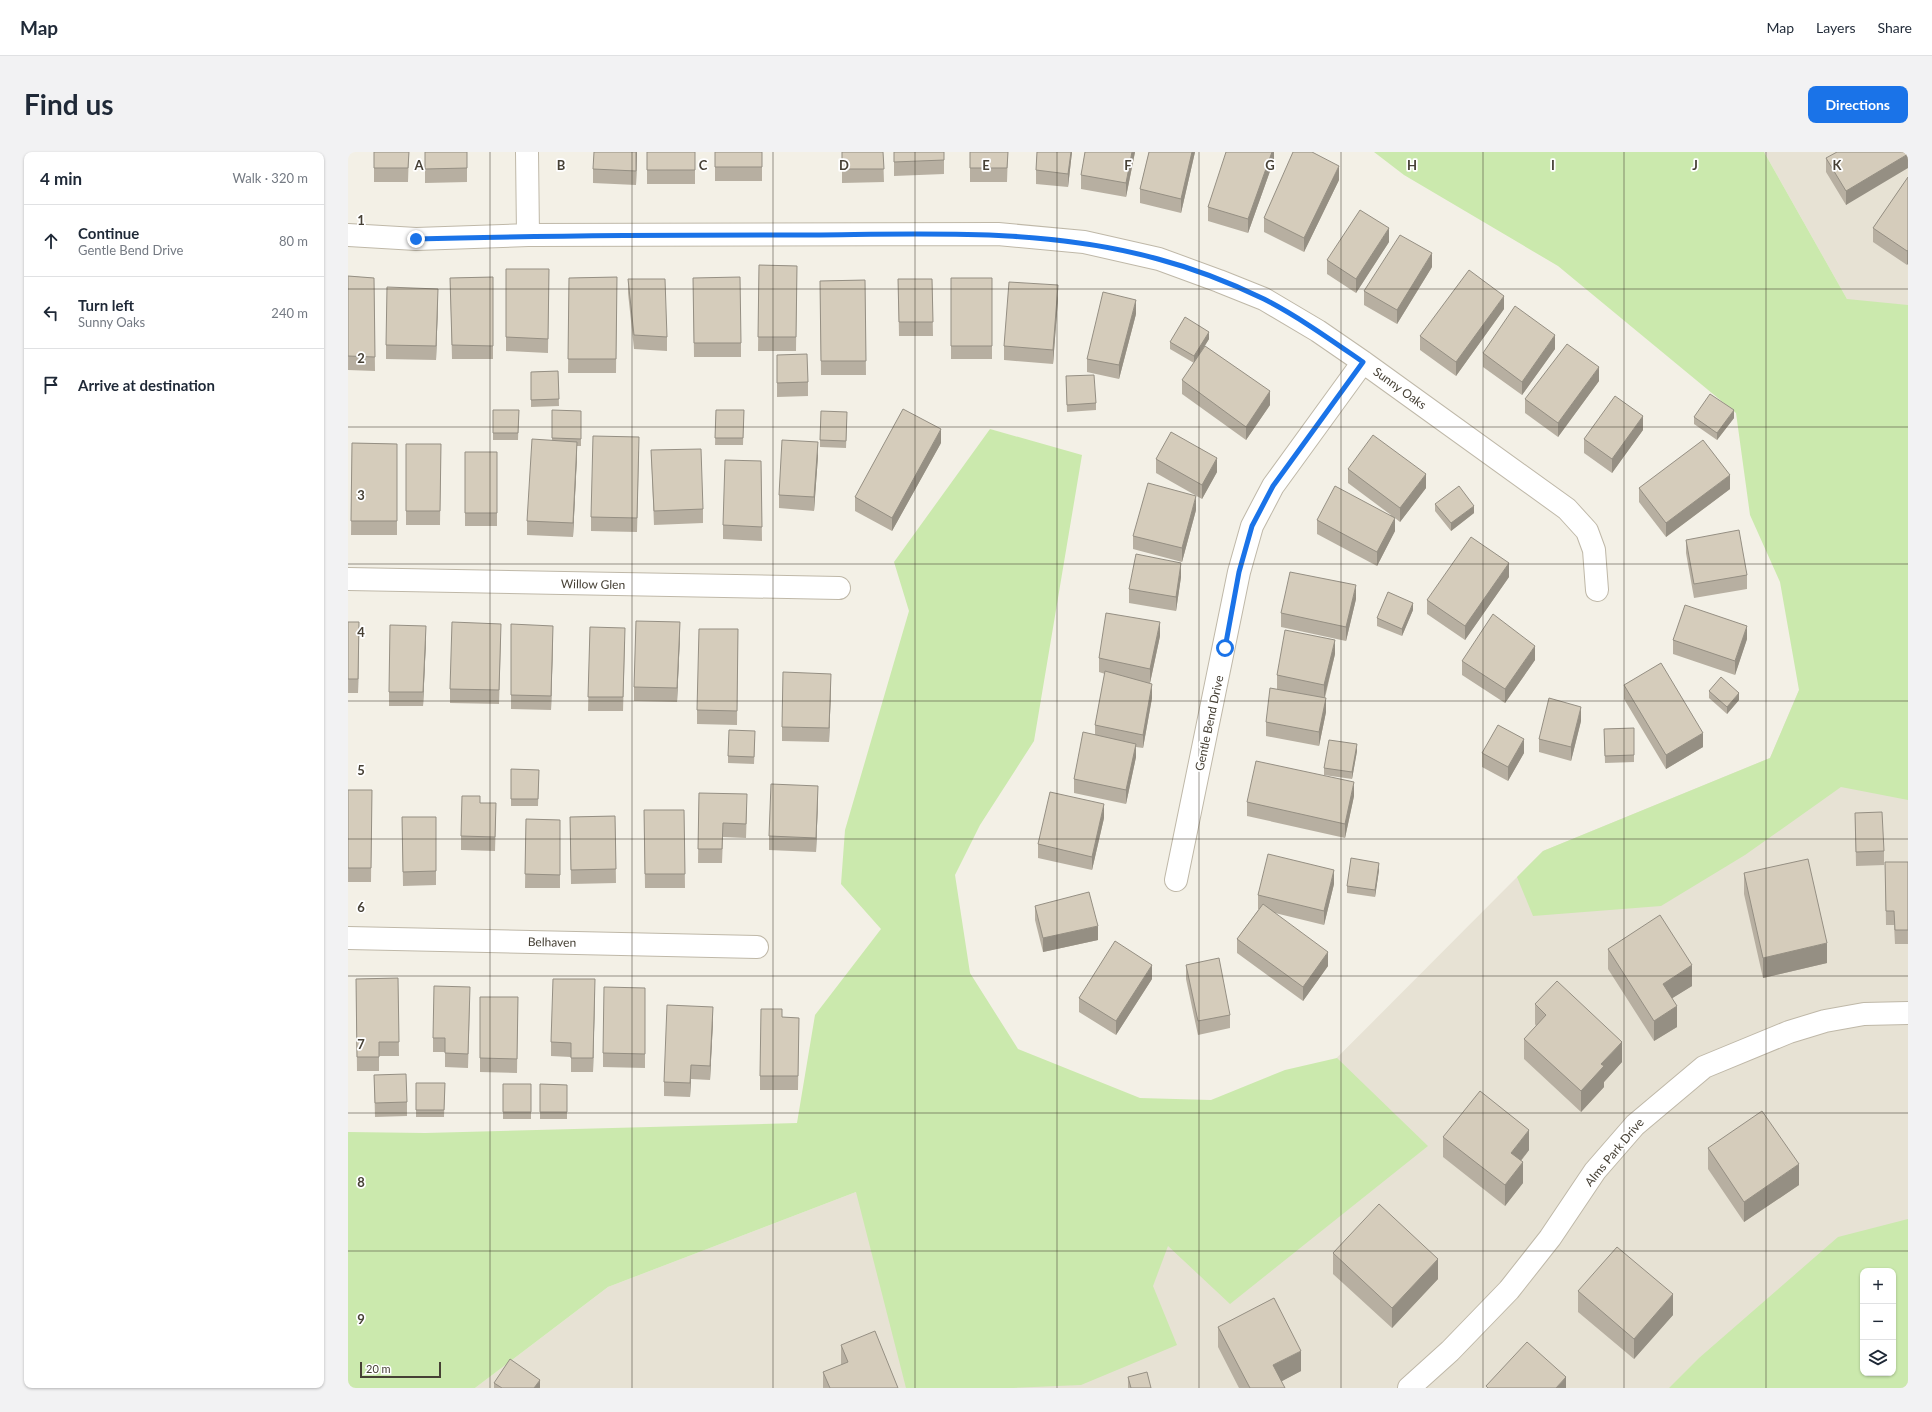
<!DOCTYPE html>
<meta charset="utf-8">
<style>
body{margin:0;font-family:Lato,sans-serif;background:#f2f2f3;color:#1f2937}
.controls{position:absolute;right:12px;bottom:12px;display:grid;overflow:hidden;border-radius:8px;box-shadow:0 1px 3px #0004}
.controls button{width:36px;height:36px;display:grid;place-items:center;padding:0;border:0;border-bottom:1px solid #e0e1e3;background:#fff;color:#1f2937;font:20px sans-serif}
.scale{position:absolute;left:12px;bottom:10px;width:81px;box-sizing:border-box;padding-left:4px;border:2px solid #464035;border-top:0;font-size:11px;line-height:14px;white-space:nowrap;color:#464035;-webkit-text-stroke:3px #fff;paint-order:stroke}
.stop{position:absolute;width:12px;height:12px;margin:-9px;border:3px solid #1a73e8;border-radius:50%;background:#fff}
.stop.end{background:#1a73e8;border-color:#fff;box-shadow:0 1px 4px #0008}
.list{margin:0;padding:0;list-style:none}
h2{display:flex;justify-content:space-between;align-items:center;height:52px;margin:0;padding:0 16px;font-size:17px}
h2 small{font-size:13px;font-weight:400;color:#747a83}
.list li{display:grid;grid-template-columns:26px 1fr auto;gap:12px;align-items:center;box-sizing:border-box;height:72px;padding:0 16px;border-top:1px solid #e0e1e3}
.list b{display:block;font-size:15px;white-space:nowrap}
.list p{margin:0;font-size:13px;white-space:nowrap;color:#747a83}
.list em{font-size:13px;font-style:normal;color:#747a83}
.icon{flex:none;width:22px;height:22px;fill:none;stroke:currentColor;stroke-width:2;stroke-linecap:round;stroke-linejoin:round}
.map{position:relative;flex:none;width:1560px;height:1236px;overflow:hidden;border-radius:8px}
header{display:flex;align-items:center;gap:24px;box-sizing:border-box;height:56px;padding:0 20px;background:#fff;border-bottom:1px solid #e0e1e3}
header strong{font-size:19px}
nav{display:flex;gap:22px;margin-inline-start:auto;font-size:14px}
.intro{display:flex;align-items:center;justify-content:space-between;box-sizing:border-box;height:96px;padding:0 24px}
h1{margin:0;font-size:28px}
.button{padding:10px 18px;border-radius:8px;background:#1a73e8;color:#fff;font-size:14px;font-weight:700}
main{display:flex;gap:24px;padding:0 24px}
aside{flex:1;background:#fff;border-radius:8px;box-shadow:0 1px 3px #0004}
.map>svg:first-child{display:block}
.residential{fill:#e7e2d4;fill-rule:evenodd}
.green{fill:#cbe9ad;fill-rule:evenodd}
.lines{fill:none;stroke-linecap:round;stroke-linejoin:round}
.minor-casing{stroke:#bfb8a8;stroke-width:24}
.minor{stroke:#fff;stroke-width:22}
.wall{fill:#b7afa1}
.shaded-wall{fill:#958f83}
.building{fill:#d5ccbb;stroke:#958f83}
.route{stroke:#1a73e8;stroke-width:5}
.grid{fill:none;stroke:#464035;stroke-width:1;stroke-opacity:0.55}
.labels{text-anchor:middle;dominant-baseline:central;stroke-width:3.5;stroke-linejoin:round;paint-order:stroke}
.street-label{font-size:12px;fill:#464035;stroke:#fff}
.grid-label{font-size:13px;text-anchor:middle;font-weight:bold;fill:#464035;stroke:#fff;stroke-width:3.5;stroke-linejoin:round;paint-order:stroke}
</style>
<header>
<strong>Map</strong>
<nav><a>Map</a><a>Layers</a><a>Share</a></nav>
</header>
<div class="intro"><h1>Find us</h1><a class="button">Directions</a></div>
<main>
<aside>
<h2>4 min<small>Walk · 320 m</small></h2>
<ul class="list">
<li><svg class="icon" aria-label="ahead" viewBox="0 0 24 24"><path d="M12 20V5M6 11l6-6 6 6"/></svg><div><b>Continue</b><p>Gentle Bend Drive</p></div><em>80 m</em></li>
<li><svg class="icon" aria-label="left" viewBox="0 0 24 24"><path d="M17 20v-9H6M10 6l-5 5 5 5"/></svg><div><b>Turn left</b><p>Sunny Oaks</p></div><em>240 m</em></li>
<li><svg class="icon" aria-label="arrive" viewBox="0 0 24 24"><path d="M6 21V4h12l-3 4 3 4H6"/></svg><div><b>Arrive at destination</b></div></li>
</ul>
</aside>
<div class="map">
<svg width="1560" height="1236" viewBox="0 0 1560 1236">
<rect width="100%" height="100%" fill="#f3f0e6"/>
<path class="residential" d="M1416,0H1560V254L1499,147Z
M1560,283V1236H127L260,1135L508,1040L881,1014L1195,699L1422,606ZM1515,1119H1545V1221H1515Z"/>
<path class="green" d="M1026,0H1416L1499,147L1560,153V648L1493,635L1397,703L1313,754L1185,764L1169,725L1195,699L1422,606L1451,538L1432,430L1402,363L1388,261L1210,114L1056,23Z
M642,277L734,303L686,589L632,673L607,723L622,821L670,897L792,946L863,948L937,918L989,906L1080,994L882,1152L820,1094L805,1134L829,1193L733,1233L665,1236H558L508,1040L260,1135L127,1236H0V980L77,981L449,971L467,863L533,777L493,732L497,678L561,459L546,410Z
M1560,1067V1236H1321L1351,1206L1490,1085ZM1515,1119H1545V1221H1515Z"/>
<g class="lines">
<defs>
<path id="minor" d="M179,0L180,83
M0,83L68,87L180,83L650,82L736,90L811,107L871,129L916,147L970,179L1015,210L1219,357L1239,379L1246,398L1249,438
M0,427L491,436
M828,728L891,420L904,374L925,334L1015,210
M0,786L409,795
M1061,1236L1102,1199L1161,1138L1202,1086L1247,1019L1287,973L1356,915L1441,880L1477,869L1516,862L1560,861"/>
</defs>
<use href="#minor" class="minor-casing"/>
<use href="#minor" class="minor"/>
</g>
<path class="wall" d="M26,0H61L60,30H26Z
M77,0H119V30L77,31Z
M289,0L288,33L245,31V17Z
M299,0H347V32H299Z
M367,0H414V29H367Z
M494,0H535L536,30L494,31Z
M546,0H596V22L546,24Z
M622,0H660L659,30H622Z
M689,0H724L720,35L688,32V18Z
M737,0H787L778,45L733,37V23Z
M801,0H847L833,61L792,51V37Z
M926,0V8L900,81L860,69V55Z
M1560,0L1498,53L1478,20V6Z
M1560,25L1559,113L1525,90V76Z
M991,28L956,100L916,80V66Z
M1041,90L1008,141L979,122V108Z
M411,113L449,114L448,199H410Z
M1084,115L1049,172L1016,153V139Z
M158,117H201L200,201L158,199Z
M0,124L26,126L27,219L0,218Z
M145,125V207H104L102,126Z
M269,125L268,221H220L221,126Z
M345,126L393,191V205H346Z
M603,126H644V207H603Z
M280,127L319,185V199L286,197L280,141Z
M550,127H584L585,184H551Z
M517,128L518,223H473L472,129Z
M710,147L705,212L656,208V194Z
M90,151L88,208L38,207V193Z
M1156,157L1108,224L1072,198V184Z
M788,162L771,227L739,220V207Z
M861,187L846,211L822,197V190Z
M1207,197L1174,243L1135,215V201Z
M429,203L460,230V244L429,245Z
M210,219L211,254L183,255V220Z
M718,224L748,251V258L719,260Z
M834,228L922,253L898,288L834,242Z
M1251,229L1210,285L1177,261V247Z
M145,258H171L170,288H145Z
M368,258H396L395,293H367Z
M233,259V294H229V304L225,385L179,383V369L204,288V286Z
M1346,265L1386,266L1369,288L1346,272Z
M499,267L498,296L472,295V288Z
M1295,278L1264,321L1236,301V287Z
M4,291L49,292V383H3Z
M593,291L544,379L507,359V345Z
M58,292H93L92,373H58Z
M303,298L355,357V371L306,373Z
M291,299L289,380L243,379V365Z
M117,300H149V374H117Z
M470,304L466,359L431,356V343Z
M808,307L869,320L854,347L808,321Z
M413,309L414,389L375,387V373Z
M1000,317L1078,336L1052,370L1047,366V379L1029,414L969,382V368L1043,363L1000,331Z
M1291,336L1382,337L1318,385L1291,350Z
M1087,352L1126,361L1103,379L1087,359Z
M848,358L834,410L785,397V384Z
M1338,388L1399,423V437L1346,446L1338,401Z
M833,425L828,459L781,451V437Z
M1161,425L1117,488L1079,462V448Z
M1008,447L998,489L933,475V461Z
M1065,458L1054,484L1029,474V466Z
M0,470L11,484L10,541H0Z
M163,472L205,488L203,558L163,557Z
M242,475L277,490L275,559H240Z
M390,477L389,573L349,572V558Z
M332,484L329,550L286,549V535Z
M812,484L802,531L804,546L795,596L788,595V605L778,652L726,641V627L747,583V573L757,522L751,520V506Z
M153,486L151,552L102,551V537Z
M1399,487L1387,523L1325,502V488Z
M78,488L75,554H41V540Z
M987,502L977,546L978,560L971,594L918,584V570L929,537V523Z
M1187,508L1157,551L1114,523V509Z
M1276,533L1355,595L1318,617L1276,547Z
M483,536L481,590L434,589V575Z
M1361,539L1391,548L1379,562L1361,546Z
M1233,569L1223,609L1191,600V587Z
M1286,576V610L1257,611L1256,577Z
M407,587L406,612L380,611V604Z
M1009,599L1004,627L976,623V616Z
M1134,601H1176L1160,629L1134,615Z
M163,617L191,618L190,654H163Z
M0,638H24L23,730H0Z
M351,641L399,656L398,686L375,685L374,711H350Z
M1006,644L997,686L899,664V650Z
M470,648L468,700L421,698V684Z
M296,658H336L337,736H297Z
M1507,661L1536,699V713L1508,714Z
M267,664L268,731L223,732L222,665Z
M54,665H88V733L55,734Z
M148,665L147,699L113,698V684Z
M756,666L744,718L690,706V692Z
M178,667L212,668V736H177Z
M1537,710H1560V792H1547L1546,773H1538Z
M1031,718L1027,745L999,741V734Z
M1396,721L1479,811L1415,826L1396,742Z
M986,732L976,773L927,761L980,814L955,849L889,801V787L911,757H910V743Z
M687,754L750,788L695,800L687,768Z
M1260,797L1344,834L1324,846L1329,875L1306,889L1260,817Z
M838,813L882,863V876L850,883L838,827Z
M50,826L51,904H31V919H9L8,827Z
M804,827L768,883L731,860V846Z
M297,836V916L255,915V901Z
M247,841L245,920H223V905L203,904V890Z
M132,845H170L169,921L132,920Z
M122,849L120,916L97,915V900H85V886Z
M1187,852L1274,910L1256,930V935L1233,960L1176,907V887L1188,874L1187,872Z
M434,865L451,866L450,938H412V924Z
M365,869L362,928L343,927L342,945L316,944V930Z
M26,923L59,950V964L27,965Z
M68,931H97L96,965H68Z
M155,932H183V967H155Z
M192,932L219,933V967H192Z
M1095,985L1181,998L1173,1009L1175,1031L1157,1054L1095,1005Z
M1360,996L1451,1033L1396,1070L1360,1017Z
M985,1101L1090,1127L1044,1176L985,1122Z
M1230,1139L1325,1163L1286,1207L1230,1160Z
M870,1175L953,1219L933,1229L937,1236H891L870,1195Z
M493,1193L550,1236H475V1220L493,1213Z
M780,1225L803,1236H780Z
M146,1231L192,1236H146Z"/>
<path class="shaded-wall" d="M288,0H289L288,33Z
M723,0H724L720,35V22Z
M784,0H787L778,45V31Z
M844,0H847L833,61V47Z
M924,0H926V8L900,81V67Z
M1560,2V16L1498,53V39Z
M991,14V28L956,100V86Z
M1041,76V90L1008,141V127Z
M1560,98V112L1559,113V99Z
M1084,101V115L1049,172V158Z
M710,133V147L705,212V198Z
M90,137V151L88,208V194Z
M1156,144V157L1108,224V210Z
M788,148V162L771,227V213Z
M861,180V187L846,211V204Z
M1207,183V197L1174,243V230Z
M1251,215V229L1210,285V271Z
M922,239V253L898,288V275Z
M1386,258V266L1369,288V281Z
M1295,264V278L1264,321V307Z
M593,277V291L544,379V366Z
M229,290V304L225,385V371Z
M470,290V304L466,359V345Z
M869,306V320L854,347V333Z
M1078,322V336L1052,370V356Z
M1382,323V337L1318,385V371Z
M848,344V358L834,410V396Z
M1126,354V361L1103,379V371Z
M1047,366V379L1029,414V400Z
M833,411V425L828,459V445Z
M1161,411V425L1117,488V474Z
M1008,433V447L998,489V475Z
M1065,451V458L1054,484V477Z
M11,470V484L10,541V527Z
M332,470V484L329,550V536Z
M812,470V484L802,531V517Z
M78,474V488L75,554V540Z
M205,474V488L203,558V544Z
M1399,474V487L1387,523V509Z
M987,488V502L976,547V533Z
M1187,494V508L1157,551V537Z
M483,522V536L481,590V576Z
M804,532V546L795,596V583Z
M1391,541V548L1379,562V555Z
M978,546V560L971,594V580Z
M1233,555V569L1223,609V595Z
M1355,581V595L1318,617V603Z
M1176,587V601L1160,629V615Z
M788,592V605L778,652V638Z
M1009,592V599L1004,627V620Z
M1006,630V644L997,686V672Z
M470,634V648L468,700V686Z
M756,652V666L744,718V705Z
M1031,711V718L1027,745V738Z
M986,718V732L976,773V759Z
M750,774V788L695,800V786Z
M1479,791V811L1415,826V806Z
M980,800V814L955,849V835Z
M804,813V827L768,883V869Z
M1344,813V834L1315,852V832Z
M247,827V841L245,920V906Z
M1329,854V875L1306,889V869Z
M365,855V869L362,928V914Z
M1274,890V910L1256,930V935L1233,960V939L1253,912Z
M343,913V927L342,945V931Z
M1181,978V998L1163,1021V1001Z
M1175,1010V1031L1157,1054V1033Z
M1451,1012V1033L1396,1070V1050Z
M1090,1107V1127L1044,1176V1156Z
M1325,1142V1163L1286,1207V1187Z
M953,1199V1219L925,1234V1213Z
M1218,1225V1236H1208Z
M192,1228V1236H186Z"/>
<path class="building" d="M26,0H61L60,16H26Z
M77,0H119V16L77,17Z
M246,0H288V19L245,17Z
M299,0H347V18H299Z
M367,0H414V15H367Z
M494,0H535L536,17H494Z
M546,0H596V8L546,10Z
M622,0H660L659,16H622Z
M689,0H723L720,22L688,18Z
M737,0H784L778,31L733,23Z
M801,0H844L833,47L792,37Z
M878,0H924L900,67L860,55Z
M945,0H964L991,14L956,86L916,66Z
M1489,0H1560V2L1498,39L1478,6Z
M1560,25V98L1559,99L1525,76Z
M1012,58L1041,76L1008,127L979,108Z
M1052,83L1084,101L1049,158L1016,139Z
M411,113L449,114L448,185H410Z
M158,117H201L200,187L158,185Z
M1121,118L1156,144L1108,210L1072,184Z
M0,124L26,126L27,205L0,204Z
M145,125V194L104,193L102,126Z
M269,125L268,207H220L221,126Z
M392,125L393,191H346L345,126Z
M603,126H644V194H603Z
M280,127H317L319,185L286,183Z
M550,127H584L585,170H551Z
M517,128L518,209H473L472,129Z
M661,130L710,133L705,198L656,194Z
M39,135L90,137L88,194L38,193Z
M755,140L788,148L771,213L739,207Z
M1167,154L1207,183L1174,230L1135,201Z
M837,165L861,180L846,204L822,190Z
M1219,192L1251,215L1210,271L1177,247Z
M857,194L922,239L898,275L834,228Z
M459,202L460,230L429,231V203Z
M210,219L211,247L183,248V220Z
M746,223L748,251L719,253L718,224Z
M1362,242L1386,258L1369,281L1346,265Z
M1267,244L1295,264L1264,307L1236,287Z
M555,257L593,277L544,366L507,345Z
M145,258H171L170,281H145Z
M204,258L233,259V287L204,286Z
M368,258H396L395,286H367Z
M473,259L499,260L498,289L472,288Z
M823,280L869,306L854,333L808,307Z
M1025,283L1078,322L1052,356L1000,317Z
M245,284L291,285L289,366L243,365Z
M184,287L229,290L225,371L179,369Z
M434,288L470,290L466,345L431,343Z
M1355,288L1382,323L1318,371L1291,336Z
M4,291L49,292V369H3Z
M58,292H93L92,359H58Z
M353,297L355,357L306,359L303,298Z
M117,300H149V361H117Z
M377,308L413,309L414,375L375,373Z
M800,331L848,344L834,396L785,384Z
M987,334L1047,366L1029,400L969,368Z
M1111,334L1126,354L1103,371L1087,352Z
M1391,378L1399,423L1346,432L1338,388Z
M1123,385L1161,411L1117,474L1079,448Z
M788,402L833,411L828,445L781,437Z
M942,420L1008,433L998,475L933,461Z
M1040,440L1065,451L1054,477L1029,466Z
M1337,453L1399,474L1387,509L1325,488Z
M758,461L812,470L802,517L751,506Z
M1145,462L1187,494L1157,537L1114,509Z
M288,469L332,470L329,536L286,535Z
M0,470H11L10,527H0Z
M104,470L153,472L151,538L102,537Z
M163,472L205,474L203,544L163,543Z
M42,473L78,474L75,540H41Z
M242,475L277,476L275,545H240Z
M351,477H390L389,559L349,558Z
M937,478L987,488L976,533L929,523Z
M1313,511L1355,581L1318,603L1276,533Z
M757,519L804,532L795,583L747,573Z
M435,520L483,522L481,576L434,575Z
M1373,525L1391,541L1379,555L1361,539Z
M922,536L978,546L971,580L918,570Z
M1201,546L1233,555L1223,595L1191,587Z
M1150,573L1176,587L1160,615L1134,601Z
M1286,576V603L1257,604L1256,577Z
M381,578L407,579L406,605L380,604Z
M735,580L788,592L778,638L726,627Z
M981,588L1009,592L1004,620L976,616Z
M908,609L1006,630L997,672L899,650Z
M163,617L191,618L190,647H163Z
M423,632L470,634L468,686L421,684Z
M0,638H24L23,716H0Z
M702,640L756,652L744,705L690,692Z
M351,641L399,642L398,672L375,671L374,697H350Z
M114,644H132V651H148L147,685L113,684Z
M296,658H336L337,722H297Z
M1534,660L1536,699L1508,700L1507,661Z
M267,664L268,717L223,718L222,665Z
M54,665H88V719L55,720Z
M178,667L212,668V723L177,722Z
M920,702L986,718L976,759L910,743Z
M1003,706L1031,711L1027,738L999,734Z
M1460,707L1479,791L1415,806L1396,721Z
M1537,710H1560V778H1547L1546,759H1538Z
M741,740L750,774L695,786L687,754Z
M915,752L980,800L955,835L889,787Z
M1312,763L1344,813L1315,832L1329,854L1306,869L1260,797Z
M767,789L804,813L768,869L731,846Z
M871,806L882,863L850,869L838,813Z
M50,826L51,890H31V905H9L8,827Z
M205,827H247L245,906H223V891L203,890Z
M1209,829L1274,890L1253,912L1256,914L1233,939L1176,887L1198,863L1187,852Z
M86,834L122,835L120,902L97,901V886H85Z
M256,835L297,836V902L255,901Z
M132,845H170L169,907L132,906Z
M319,853L365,855L362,914L343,913L342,931L316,930Z
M413,857H434V865L451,866L450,924H412Z
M58,922L59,950L27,951L26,923Z
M68,931H97L96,958H68Z
M155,932H183V960H155Z
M192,932L219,933V960H192Z
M1132,939L1181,978L1163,1001L1175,1010L1157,1033L1095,985Z
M1414,959L1451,1012L1396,1050L1360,996Z
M1031,1052L1090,1107L1044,1156L985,1101Z
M1269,1095L1325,1142L1286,1187L1230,1139Z
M926,1146L953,1199L925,1213L937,1236H902L870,1175Z
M527,1179L550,1236H482L475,1220L500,1210L493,1193Z
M1179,1190L1218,1225L1208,1236H1140L1138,1234Z
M162,1207L192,1228L186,1236H154L146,1231Z
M799,1220L803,1236H783L780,1225Z"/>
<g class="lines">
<path class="route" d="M68,87C200,83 332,83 465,83C581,82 698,76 810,107C844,116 885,132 916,147C951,165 983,188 1015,210L925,334L904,374L891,420L877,496"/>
</g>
<path class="grid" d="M142,0V1236M284,0V1236M425,0V1236M567,0V1236M709,0V1236M851,0V1236M993,0V1236M1135,0V1236M1276,0V1236M1418,0V1236M0,137H1560M0,275H1560M0,412H1560M0,549H1560M0,687H1560M0,824H1560M0,961H1560M0,1099H1560"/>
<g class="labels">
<g class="street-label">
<text transform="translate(1052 236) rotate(36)">Sunny Oaks</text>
<text transform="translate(245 432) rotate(1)">Willow Glen</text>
<text transform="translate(861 571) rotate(-78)">Gentle Bend Drive</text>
<text transform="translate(204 790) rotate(1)">Belhaven</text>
<text transform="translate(1266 1000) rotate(-50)">Alms Park Drive</text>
</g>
</g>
<g class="grid-label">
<text x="71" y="18">A</text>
<text x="213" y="18">B</text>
<text x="355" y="18">C</text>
<text x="496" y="18">D</text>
<text x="638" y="18">E</text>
<text x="780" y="18">F</text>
<text x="922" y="18">G</text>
<text x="1064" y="18">H</text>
<text x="1205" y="18">I</text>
<text x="1347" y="18">J</text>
<text x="1489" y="18">K</text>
<text x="13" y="73">1</text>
<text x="13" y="211">2</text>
<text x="13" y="348">3</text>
<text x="13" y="485">4</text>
<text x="13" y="623">5</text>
<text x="13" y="760">6</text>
<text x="13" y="897">7</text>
<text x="13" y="1035">8</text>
<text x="13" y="1172">9</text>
</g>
</svg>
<div class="controls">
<button>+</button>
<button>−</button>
<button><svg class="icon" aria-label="layers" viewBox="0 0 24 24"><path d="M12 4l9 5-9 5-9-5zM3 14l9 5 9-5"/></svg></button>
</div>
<div class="scale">20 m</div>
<div class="stop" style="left:877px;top:496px"></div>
<div class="stop end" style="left:68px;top:87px"></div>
</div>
</main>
